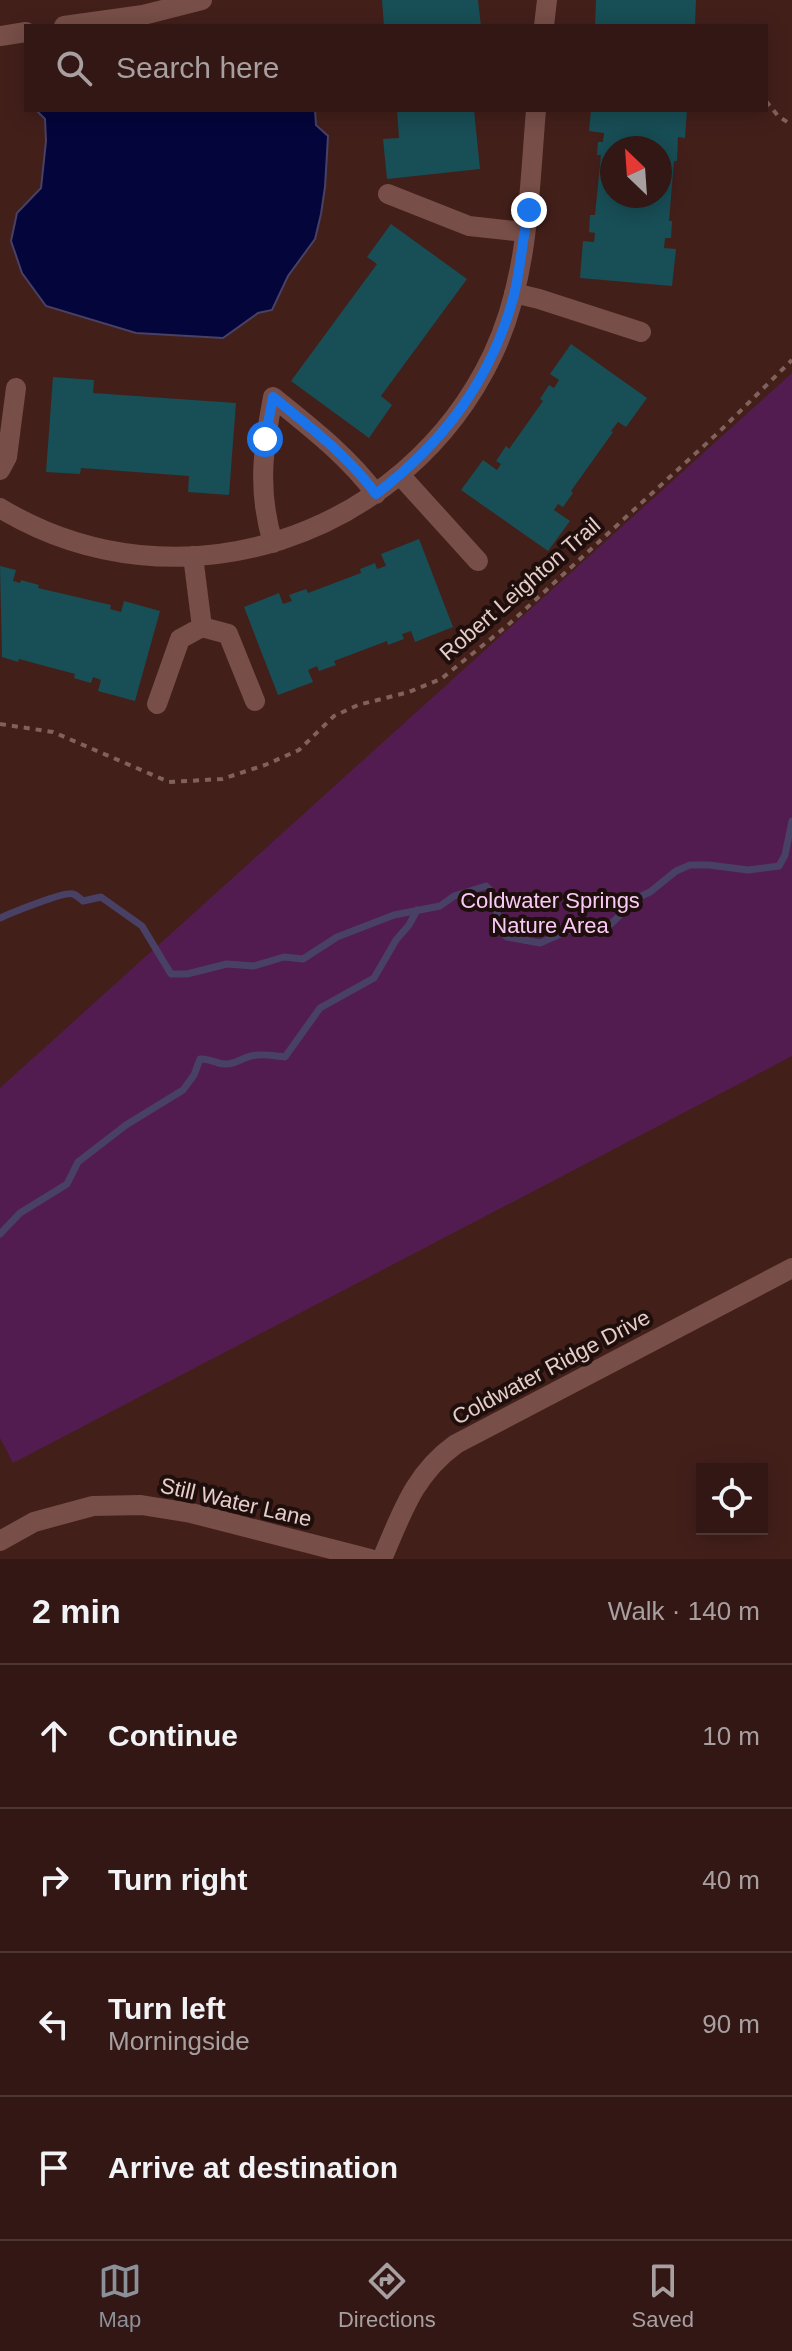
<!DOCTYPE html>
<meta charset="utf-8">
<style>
body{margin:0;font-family:Arial,sans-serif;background:#3a201d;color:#f1f3f6}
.controls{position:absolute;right:24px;bottom:24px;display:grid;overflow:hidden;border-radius:0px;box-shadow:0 4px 20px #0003}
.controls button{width:72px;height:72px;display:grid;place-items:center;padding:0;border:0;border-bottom:2px solid #4d3634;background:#321714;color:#f1f3f6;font:40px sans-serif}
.compass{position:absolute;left:600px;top:136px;width:72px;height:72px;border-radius:50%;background:#321714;box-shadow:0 4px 20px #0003;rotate:335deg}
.stop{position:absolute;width:24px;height:24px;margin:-18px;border:6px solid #1a73e8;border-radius:50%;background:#fff}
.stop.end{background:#1a73e8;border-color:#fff;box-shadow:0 2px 8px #0008}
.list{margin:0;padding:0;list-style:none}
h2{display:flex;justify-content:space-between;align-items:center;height:104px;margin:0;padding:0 32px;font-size:34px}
h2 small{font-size:26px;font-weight:400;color:#a89fa0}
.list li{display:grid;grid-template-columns:52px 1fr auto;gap:24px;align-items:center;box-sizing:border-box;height:144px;padding:0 32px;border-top:2px solid #4d3634}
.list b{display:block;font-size:30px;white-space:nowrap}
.list p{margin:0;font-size:26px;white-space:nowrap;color:#a89fa0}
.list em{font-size:26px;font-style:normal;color:#a89fa0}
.icon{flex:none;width:44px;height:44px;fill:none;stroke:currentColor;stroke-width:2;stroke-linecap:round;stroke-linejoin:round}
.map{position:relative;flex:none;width:792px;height:1559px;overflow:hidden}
.search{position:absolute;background:#321714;box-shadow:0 4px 20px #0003;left:24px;right:24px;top:24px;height:88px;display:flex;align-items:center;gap:20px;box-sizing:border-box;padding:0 28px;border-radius:0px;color:#a89fa0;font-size:30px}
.sheet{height:680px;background:#321714}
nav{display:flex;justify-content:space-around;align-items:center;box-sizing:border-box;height:112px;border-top:2px solid #4d3634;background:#321714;font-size:22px;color:#a89fa0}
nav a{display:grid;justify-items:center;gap:4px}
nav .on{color:#8c9099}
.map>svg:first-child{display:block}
.green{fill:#521c50}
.water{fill:#04053a;stroke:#484165;stroke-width:2}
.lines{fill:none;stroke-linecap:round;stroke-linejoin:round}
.stream{stroke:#484165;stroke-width:7}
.building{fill:#184e56;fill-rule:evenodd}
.path{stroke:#81615c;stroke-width:4;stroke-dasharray:6 6;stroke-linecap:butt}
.minor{stroke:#774e48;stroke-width:20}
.route{stroke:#1a73e8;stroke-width:10}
.labels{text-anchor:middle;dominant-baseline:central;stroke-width:8;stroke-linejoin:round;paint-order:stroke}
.street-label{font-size:22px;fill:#e6cdc9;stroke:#1e0e0c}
.park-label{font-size:22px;fill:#facaf6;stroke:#1e0e0c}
</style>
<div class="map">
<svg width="792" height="1559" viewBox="0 0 792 1559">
<rect width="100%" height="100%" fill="#431f1a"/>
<path class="green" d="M792,373V1056L13,1463L0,1438V1088Z"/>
<path class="water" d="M36,110H315L316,125L328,136L325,187L321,214L315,239L288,276L272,310L258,313L223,338L136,333L46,306L22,273L11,241L17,213L41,188L46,141L45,119Z"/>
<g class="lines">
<path class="stream" d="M0,918C11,913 65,891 73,894C77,895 80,899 83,901L101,897L142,926L171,974H187L227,964L254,966L284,957L303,959L337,937L394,915L440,906L454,896L486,886L492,892L502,933L507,937L540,943L572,929L586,931L600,929L612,923L637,898L650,892L676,871L690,865H709L748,870L779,866L785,855L792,821
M0,1234L20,1213L67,1184L78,1162L126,1125L183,1090L194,1075L200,1059C209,1058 216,1064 226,1064C236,1064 242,1058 251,1056C262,1053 274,1056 285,1057L320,1008L374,978L396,940L409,925L417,910"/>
</g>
<path class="building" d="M382,0H478L481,26H384Z
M596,0H696L695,26H595Z
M397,110H474L480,169L387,179L383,139L399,138Z
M591,110H687L685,138L678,137L677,161H674L669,221H672L671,238H665L664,248L676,249L672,286L580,278L583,241L594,242L595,233L589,232L590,215H595L601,155H597L598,142H603L604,133L589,131ZM612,148H660V196H612Z
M391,224L467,279L381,396L392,405L369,438L291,381L377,264L367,257Z
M571,344L647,398L626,427L618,422L611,431L613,432L571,491L573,493L563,507L558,504L554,510L570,521L548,551L461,490L483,460L497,470L501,464L496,461L506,446L509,449L543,401L540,399L549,385L554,388L559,380L550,374Z
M53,377L94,380L93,393L236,403L229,495L188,492L189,476L81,468L80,474L46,472Z
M419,539L453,627L415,642L411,631L402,634L404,639L388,645L387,641L334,661L336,665L319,671L317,666L308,670L313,682L278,695L244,607L279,593L283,604L292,601L289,595L306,589L308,593L361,573L360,569L375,563L377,569L386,566L381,554Z
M0,566L16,570L13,581L20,583L21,580L39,585L38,588L111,605L110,609L121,612L124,601L160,611L135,701L98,691L101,680L93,677L91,683L74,678L75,674L19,659L18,662L2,657Z"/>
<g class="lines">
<path class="path" d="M766,101L778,116L792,125
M0,724L53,732L169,782L222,779L265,765L299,750L334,716L358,705L409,692L441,679L508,625L719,432L792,360"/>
<path class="minor" d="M64,26L143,15L202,0
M544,26L547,0
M0,36L26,32
M388,194L469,226L524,232
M514,293L539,299L641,332
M0,470L7,457L16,388
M400,475L478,561
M0,508C177,615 406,538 493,354C529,278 529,191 536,110
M273,543C257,490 263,450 273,397C310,427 348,456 376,494
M202,627L228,634L255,701
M157,704L180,639L202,627L193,556
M0,1541L34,1522L93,1506L141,1505L191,1513L370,1559
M382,1559C402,1513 414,1474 456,1444L792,1268"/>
</g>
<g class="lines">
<path class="route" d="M265,439L273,397C310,427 348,456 376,494C444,442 492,379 514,295C521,267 522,238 529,210"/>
</g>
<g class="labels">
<g class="street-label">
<text transform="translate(520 589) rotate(-41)">Robert Leighton Trail</text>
<text transform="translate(551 1367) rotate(-28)">Coldwater Ridge Drive</text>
<text transform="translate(236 1502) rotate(13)">Still Water Lane</text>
</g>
<g class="park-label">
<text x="550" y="900">Coldwater Springs<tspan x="550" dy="25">Nature Area</tspan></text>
</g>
</g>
</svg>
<div class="controls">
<button><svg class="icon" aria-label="locate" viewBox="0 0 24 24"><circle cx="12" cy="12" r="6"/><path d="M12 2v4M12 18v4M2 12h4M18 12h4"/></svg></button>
</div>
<svg class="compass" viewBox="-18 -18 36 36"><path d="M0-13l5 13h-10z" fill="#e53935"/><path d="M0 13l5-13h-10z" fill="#a89fa0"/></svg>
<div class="stop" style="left:265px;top:439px"></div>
<div class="stop end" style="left:529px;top:210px"></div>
<div class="search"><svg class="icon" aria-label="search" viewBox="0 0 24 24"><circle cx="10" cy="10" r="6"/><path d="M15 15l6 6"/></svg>Search here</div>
</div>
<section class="sheet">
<h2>2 min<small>Walk · 140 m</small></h2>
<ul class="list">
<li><svg class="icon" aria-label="ahead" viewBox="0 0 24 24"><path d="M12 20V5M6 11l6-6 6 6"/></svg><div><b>Continue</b></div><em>10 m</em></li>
<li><svg class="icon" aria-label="right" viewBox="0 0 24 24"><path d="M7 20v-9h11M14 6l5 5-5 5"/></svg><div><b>Turn right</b></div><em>40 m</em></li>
<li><svg class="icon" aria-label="left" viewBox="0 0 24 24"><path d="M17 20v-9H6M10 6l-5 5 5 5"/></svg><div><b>Turn left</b><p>Morningside</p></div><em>90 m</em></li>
<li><svg class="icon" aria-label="arrive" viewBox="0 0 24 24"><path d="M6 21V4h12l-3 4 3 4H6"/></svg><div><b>Arrive at destination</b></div></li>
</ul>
</section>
<nav>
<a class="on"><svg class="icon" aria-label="map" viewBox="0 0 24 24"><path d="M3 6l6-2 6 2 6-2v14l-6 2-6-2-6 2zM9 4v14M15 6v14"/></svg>Map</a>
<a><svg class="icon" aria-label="directions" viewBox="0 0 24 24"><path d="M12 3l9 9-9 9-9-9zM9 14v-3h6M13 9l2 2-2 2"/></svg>Directions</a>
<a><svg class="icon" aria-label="saved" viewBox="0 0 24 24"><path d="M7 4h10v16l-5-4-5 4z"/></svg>Saved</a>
</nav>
